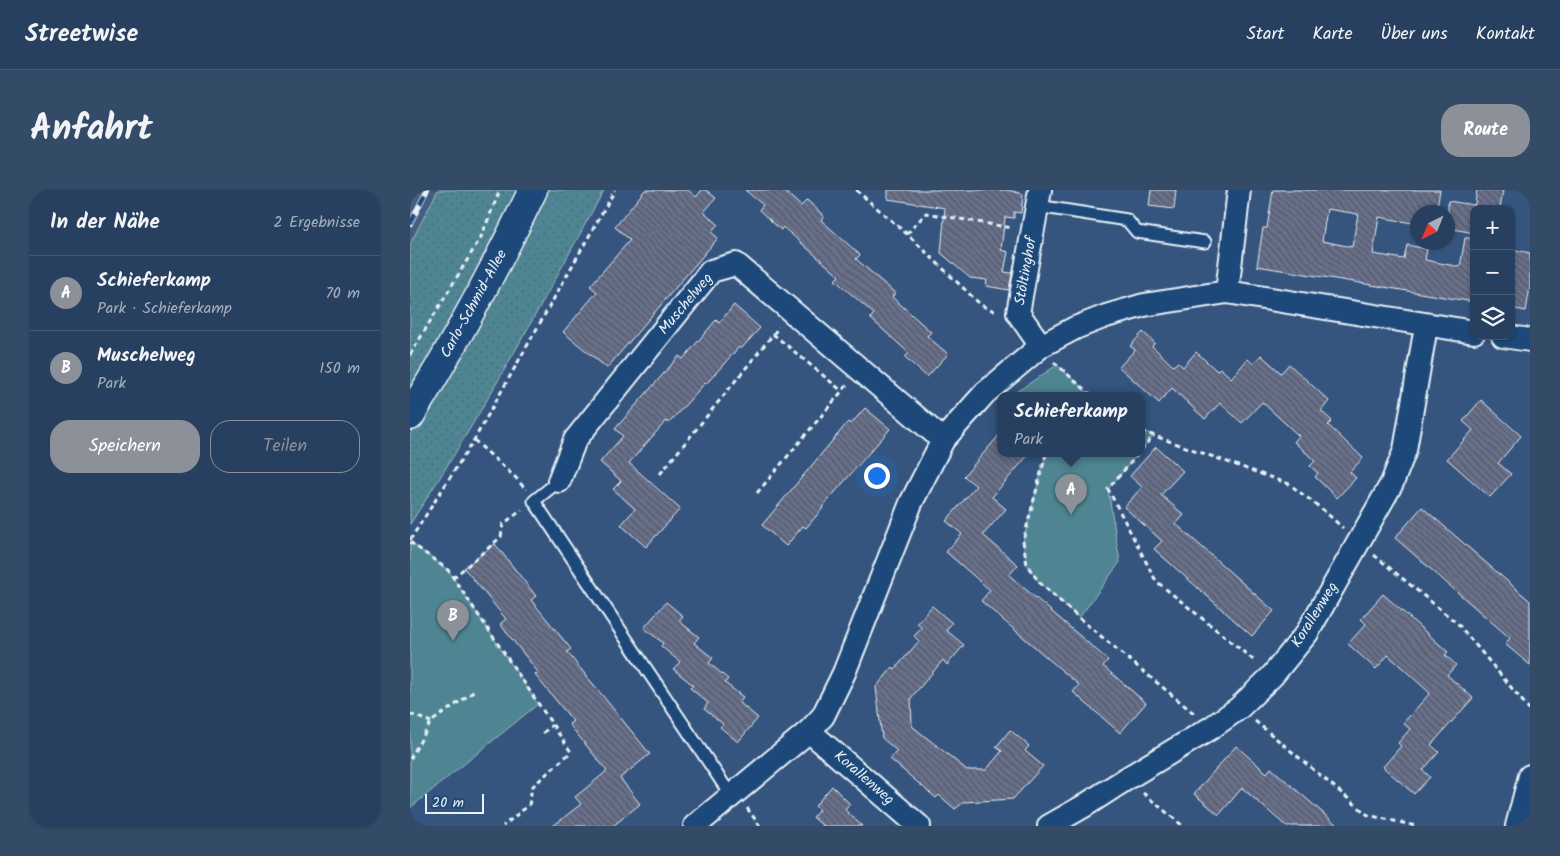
<!DOCTYPE html>
<html lang="de">
<meta charset="utf-8">
<style>
body{margin:0;font-family:Kalam,sans-serif;background:#344b68;color:#f1f3f6}
.controls{position:absolute;right:15px;top:15px;display:grid;overflow:hidden;border-radius:10px;box-shadow:0 1px 4px #0004}
.controls button{width:45px;height:45px;display:grid;place-items:center;padding:0;border:0;border-bottom:1px solid #445974;background:#28405f;color:#f1f3f6;font:25px sans-serif}
.compass{position:absolute;left:1000px;top:15px;width:45px;height:45px;border-radius:50%;background:#28405f;box-shadow:0 1px 4px #0004;rotate:223deg}
.scale{position:absolute;left:15px;bottom:12px;width:59px;box-sizing:border-box;padding-left:5px;border:2px solid #e8f1f8;border-top:0;font-size:14px;line-height:18px;white-space:nowrap;color:#e8f1f8;-webkit-text-stroke:4px #1f4a7a;paint-order:stroke}
.you{position:absolute;left:466px;top:285px;width:18px;height:18px;margin:-12px;border:4px solid #fff;border-radius:50%;background:#1a73e8;box-shadow:0 0 0 8px #1a73e833}
.badge{display:grid;place-items:center;width:32px;height:32px;border-radius:50%;background:#8c9099;color:#fff;font-size:16px;font-weight:700}
.pin{position:absolute;translate:-50% -41px;filter:drop-shadow(0 1px 2px #0008)}
.pin::after{content:'';position:absolute;top:26px;width:18px;height:15px;background:inherit;clip-path:polygon(0 0,100% 0,50% 100%)}
.popup{position:absolute;left:587px;top:202px;width:148px;height:65px;box-sizing:border-box;display:grid;place-content:center;border-radius:10px;background:#28405f;filter:drop-shadow(0 1px 4px #0005);font-size:16px;white-space:nowrap;color:#a5afbd}
.popup b{font-size:19px;color:#f1f3f6}
.popup::after{content:'';position:absolute;left:50%;top:100%;margin-left:-10px;border:10px solid transparent;border-top-color:#28405f}
.list{margin:0;padding:0;list-style:none}
h2{display:flex;justify-content:space-between;align-items:center;height:65px;margin:0;padding:0 20px;font-size:21px}
h2 small{font-size:16px;font-weight:400;color:#a5afbd}
.list li{display:grid;grid-template-columns:32px 1fr auto;gap:15px;align-items:center;box-sizing:border-box;height:75px;padding:0 20px;border-top:1px solid #445974}
.list b{display:block;font-size:19px;white-space:nowrap}
.list p{margin:0;font-size:16px;white-space:nowrap;color:#a5afbd}
.list em{font-size:16px;font-style:normal;color:#a5afbd}
.actions{display:flex;gap:10px;padding:15px 20px}
.actions a{flex:1;padding:11px 0;border:1px solid #8c9099;border-radius:20px;text-align:center;font-size:18px;color:#8c9099}
.actions .main{background:#8c9099;color:#fff}
.icon{flex:none;width:28px;height:28px;fill:none;stroke:currentColor;stroke-width:2;stroke-linecap:round;stroke-linejoin:round}
.map{position:relative;flex:none;width:1120px;height:636px;overflow:hidden;border-radius:20px}
header{display:flex;align-items:center;gap:30px;box-sizing:border-box;height:70px;padding:0 25px;background:#28405f;border-bottom:1px solid #445974}
header strong{font-size:24px}
nav{display:flex;gap:28px;margin-inline-start:auto;font-size:18px}
.intro{display:flex;align-items:center;justify-content:space-between;box-sizing:border-box;height:120px;padding:0 30px}
h1{margin:0;font-size:35px}
.button{padding:12px 22px;border-radius:20px;background:#8c9099;color:#fff;font-size:18px;font-weight:700}
main{display:flex;gap:30px;padding:0 30px}
aside{flex:1;background:#28405f;border-radius:20px;box-shadow:0 1px 4px #0004}
.map>svg:first-child{display:block}
.built{fill:#445d82}
.grass{fill:url(#grass-dots);stroke:#9cbbc5}
.green{fill:#4f8592;stroke:#9cbbc5}
.building{fill:url(#building-back-hatch);stroke:#e8f1f8;fill-rule:evenodd}
.lines{fill:none;stroke-linecap:round;stroke-linejoin:round}
.lane-casing{stroke:#e8f1f8;stroke-width:15}
.street-casing{stroke:#e8f1f8;stroke-width:26}
.secondary-casing{stroke:#e8f1f8;stroke-width:31}
.path{stroke:#e8f1f8;stroke-width:3;stroke-dasharray:5 4;stroke-linecap:butt}
.lane{stroke:#1f4a7a;stroke-width:11}
.street{stroke:#1f4a7a;stroke-width:22}
.secondary{stroke:#1f4a7a;stroke-width:28}
.rail-casing{stroke:#e8f1f8;stroke-width:5.5}
.rail{stroke:#1f4a7a;stroke-width:4;stroke-dasharray:11;stroke-linecap:butt}
.labels{text-anchor:middle;dominant-baseline:central;stroke-width:4;stroke-linejoin:round;paint-order:stroke}
.street-label{font-size:15px;fill:#e8f1f8;stroke:#1f4a7a}
</style>
<header>
<strong>Streetwise</strong>
<nav><a>Start</a><a>Karte</a><a>Über uns</a><a>Kontakt</a></nav>
</header>
<div class="intro"><h1>Anfahrt</h1><a class="button">Route</a></div>
<main>
<aside>
<h2>In der Nähe<small>2 Ergebnisse</small></h2>
<ul class="list">
<li><span class="badge">A</span><div><b>Schieferkamp</b><p>Park · Schieferkamp</p></div><em>70 m</em></li>
<li><span class="badge">B</span><div><b>Muschelweg</b><p>Park</p></div><em>150 m</em></li>
</ul>
<div class="actions"><a class="main">Speichern</a><a>Teilen</a></div>
</aside>
<div class="map">
<svg width="1120" height="636" viewBox="0 0 1120 636">
<defs>
<pattern id="grass-dots" width="8" height="8" patternUnits="userSpaceOnUse" patternTransform="scale(1.25)"><rect width="8" height="8" fill="#4f8592"/><path d="M2 2h.1M6 6h.1" fill="none" stroke="#4b6d75" stroke-width="1.8" stroke-linecap="round"/></pattern>
<pattern id="building-back-hatch" width="6" height="6" patternUnits="userSpaceOnUse" patternTransform="scale(1.25)"><rect width="6" height="6" fill="#676f8a"/><path d="M-1 5l2 2M0 0l6 6M5-1l2 2" fill="none" stroke="#555a67"/></pattern>
</defs>
<rect width="100%" height="100%" fill="#35557f"/>
<filter id="ink" filterUnits="userSpaceOnUse"><feTurbulence type="fractalNoise" baseFrequency=".02" numOctaves="2"/><feDisplacementMap in="SourceGraphic" scale="10" xChannelSelector="R" yChannelSelector="G"/><feConvolveMatrix kernelMatrix="1 2 1 2 8 2 1 2 1" color-interpolation-filters="sRGB"/></filter>
<g filter="url(#ink)">
<path class="built" d="M0,0H47L0,88Z"/>
<path class="grass" d="M28,0H107L88,42L0,202V54Z
M128,0H194C132,113 71,227 0,334V245L77,109Z"/>
<path class="green" d="M647,175L682,206H600Z
M731,241L744,245L731,260Z
M636,264H728L698,299L710,372L669,428L629,392L617,375L613,351Z
M0,352L38,380L128,514L0,618Z"/>
<path class="building" d="M235,0H278L286,7L292,0H296L306,8L294,22L308,34L301,42L308,48L197,178L153,142L187,102L180,96L220,50L205,37Z
M335,0H373L391,16L397,10L414,26L411,30L450,65L446,69L485,103L482,107L521,142L517,146L538,164L517,187L495,167L499,163L460,128L464,124L425,90L429,86L373,37L371,40L349,20L353,15Z
M478,0H598L613,4L611,23L604,22V28L595,27L591,60L598,62L594,82L602,83L599,100L576,96L577,90L560,88L531,63L535,18L478,9Z
M741,0H766L764,19L739,16Z
M863,0H1030L1026,22H1008V34L969,27L963,64L994,69L997,55L1017,59L1015,70L1050,77L1055,48H1064V112L847,76L853,38H857ZM917,19L948,24L942,57L912,51Z
M1067,0H1093L1090,19H1064Z
M1038,11L1064,15V43L1038,38Z
M1101,59L1120,63V97L1116,121L1101,118Z
M324,115L350,138L331,159L329,157L296,194L295,193L259,233L256,231L219,273L270,319L236,357L211,335L225,319L203,299L211,291L190,272L213,246L205,239L269,166L273,169L306,130L309,133Z
M733,142L745,153L742,156L763,176L768,172L773,177L786,162L807,181L810,178L821,188L838,169L843,174L851,165L871,183L879,174L919,211L911,221L922,231L918,235L953,268L940,282L946,288L927,308L905,287L908,283L900,276L905,271L884,252L889,246L852,212L832,233L810,213L795,229L762,198L749,213L709,177L725,160L720,156Z
M1071,210L1111,246L1088,273L1101,284L1080,307L1037,269L1063,240L1053,231Z
M455,218L480,239L412,317L413,318L396,338L393,336L376,356L352,335L438,232L441,234Z
M591,243V264H619L582,307L596,319L573,345L608,375L599,385L698,470L693,476L736,513L710,543L663,502L669,495L571,411L580,400L536,362L552,344L536,331L566,296L554,286Z
M746,257L773,281L751,305L774,325L766,334L864,421L842,446L744,359L752,351L714,317L732,297L720,286Z
M1012,317L1120,411V475L1095,454L1100,448L985,348Z
M85,354L126,406L121,410L161,459L157,462L240,564L210,588L230,614L203,636H143L171,614L165,607L197,581L159,534L163,531L125,485L128,482L90,434L96,429L54,378Z
M973,404L1038,462L1035,465L1046,475L1037,485L1063,508L1021,555L1029,562L1013,580L1020,587L1004,604L973,577L991,556L988,553L1000,539L993,533L1020,503L978,465L966,479L938,454L956,434L951,429Z
M256,412L273,426L269,431L289,447L284,453L303,468L299,473L318,489L315,493L333,507L329,512L348,528L328,552L310,537L313,534L294,519L298,513L280,498L283,495L263,479L270,472L251,456L253,453L234,438Z
M522,416L542,433L536,440L554,455L537,475L533,470L501,508L502,536L557,580H576L592,561L586,557L600,540L619,556L615,561L633,576L603,609L554,612L545,619L529,605L526,608L480,569L487,561L472,548L466,497L483,477L485,479L509,451L504,446L512,438L507,434Z
M826,556L857,583L861,578L928,636H876L832,598L809,625L784,604Z
M422,596L440,614L435,620L452,636H413L403,627L409,620L405,616Z"/>
<g class="lines">
<defs>
<path id="lane" d="M627,16L717,30L727,42L795,52
M149,291L124,311L322,607"/>
<path id="street" d="M630,0L608,123L631,156
M817,102L829,0
M1093,146L1120,150
M149,291L165,250L301,81L326,74L533,250
M399,541L509,636
M285,636L399,541L413,526L434,483L501,313L533,250L575,203L631,156L665,138L696,126L734,115L817,102L1064,142
M639,636L674,616L716,589L801,538L829,518L862,486L897,443L982,293L995,260L1016,136
M1107,636L1120,586"/>
<path id="secondary" d="M0,226C45,153 86,77 123,0"/>
</defs>
<use href="#lane" class="lane-casing"/>
<use href="#street" class="street-casing"/>
<use href="#secondary" class="secondary-casing"/>
<path class="path" d="M446,0L497,44L571,115L584,121L588,122
M497,44L516,23L602,38
M363,144L432,201
M0,165L71,47L90,0
M644,172L682,206
M731,241L879,294L912,319L933,338
M64,250L106,288L116,300
M731,260L744,245
M636,264L613,351L617,375L629,392L669,428L786,525
M728,264L698,299L746,391L846,472
M250,284L369,137
M347,303L438,194
M0,350L64,250L205,0
M0,352L38,380L161,562L122,597L119,615L93,636
M964,365L1048,434L1120,520
M43,388L91,347L93,334L112,320
M0,524L21,532
M845,531L958,625L1006,636
M133,543L142,535
M0,569L21,532L66,500
M733,603L773,636
M337,618L350,636"/>
<use href="#lane" class="lane"/>
<use href="#street" class="street"/>
<use href="#secondary" class="secondary"/>
<defs>
<path id="rail" d="M0,9L5,0
M0,34L17,0"/>
</defs>
<use href="#rail" class="rail-casing"/>
<use href="#rail" class="rail"/>
</g>
</g>
<g class="labels">
<g class="street-label">
<text transform="translate(616 81) rotate(-80)">Stöltinghof</text>
<text transform="translate(64 114) rotate(-61)">Carlo-Schmid-Allee</text>
<text transform="translate(276 114) rotate(-50)">Muschelweg</text>
<text transform="translate(905 425) rotate(-58)">Korallenweg</text>
<text transform="translate(454 588) rotate(41)">Korallenweg</text>
</g>
</g>
</svg>
<div class="controls">
<button>+</button>
<button>−</button>
<button><svg class="icon" aria-label="layers" viewBox="0 0 24 24"><path d="M12 4l9 5-9 5-9-5zM3 14l9 5 9-5"/></svg></button>
</div>
<svg class="compass" viewBox="-18 -18 36 36"><path d="M0-13l5 13h-10z" fill="#e53935"/><path d="M0 13l5-13h-10z" fill="#a5afbd"/></svg>
<div class="scale">20 m</div>
<div class="you"></div>
<div class="pin badge" style="left:661px;top:325px">A</div>
<div class="popup"><b>Schieferkamp</b>Park</div>
<div class="pin badge" style="left:43px;top:451px">B</div>
</div>
</main>
